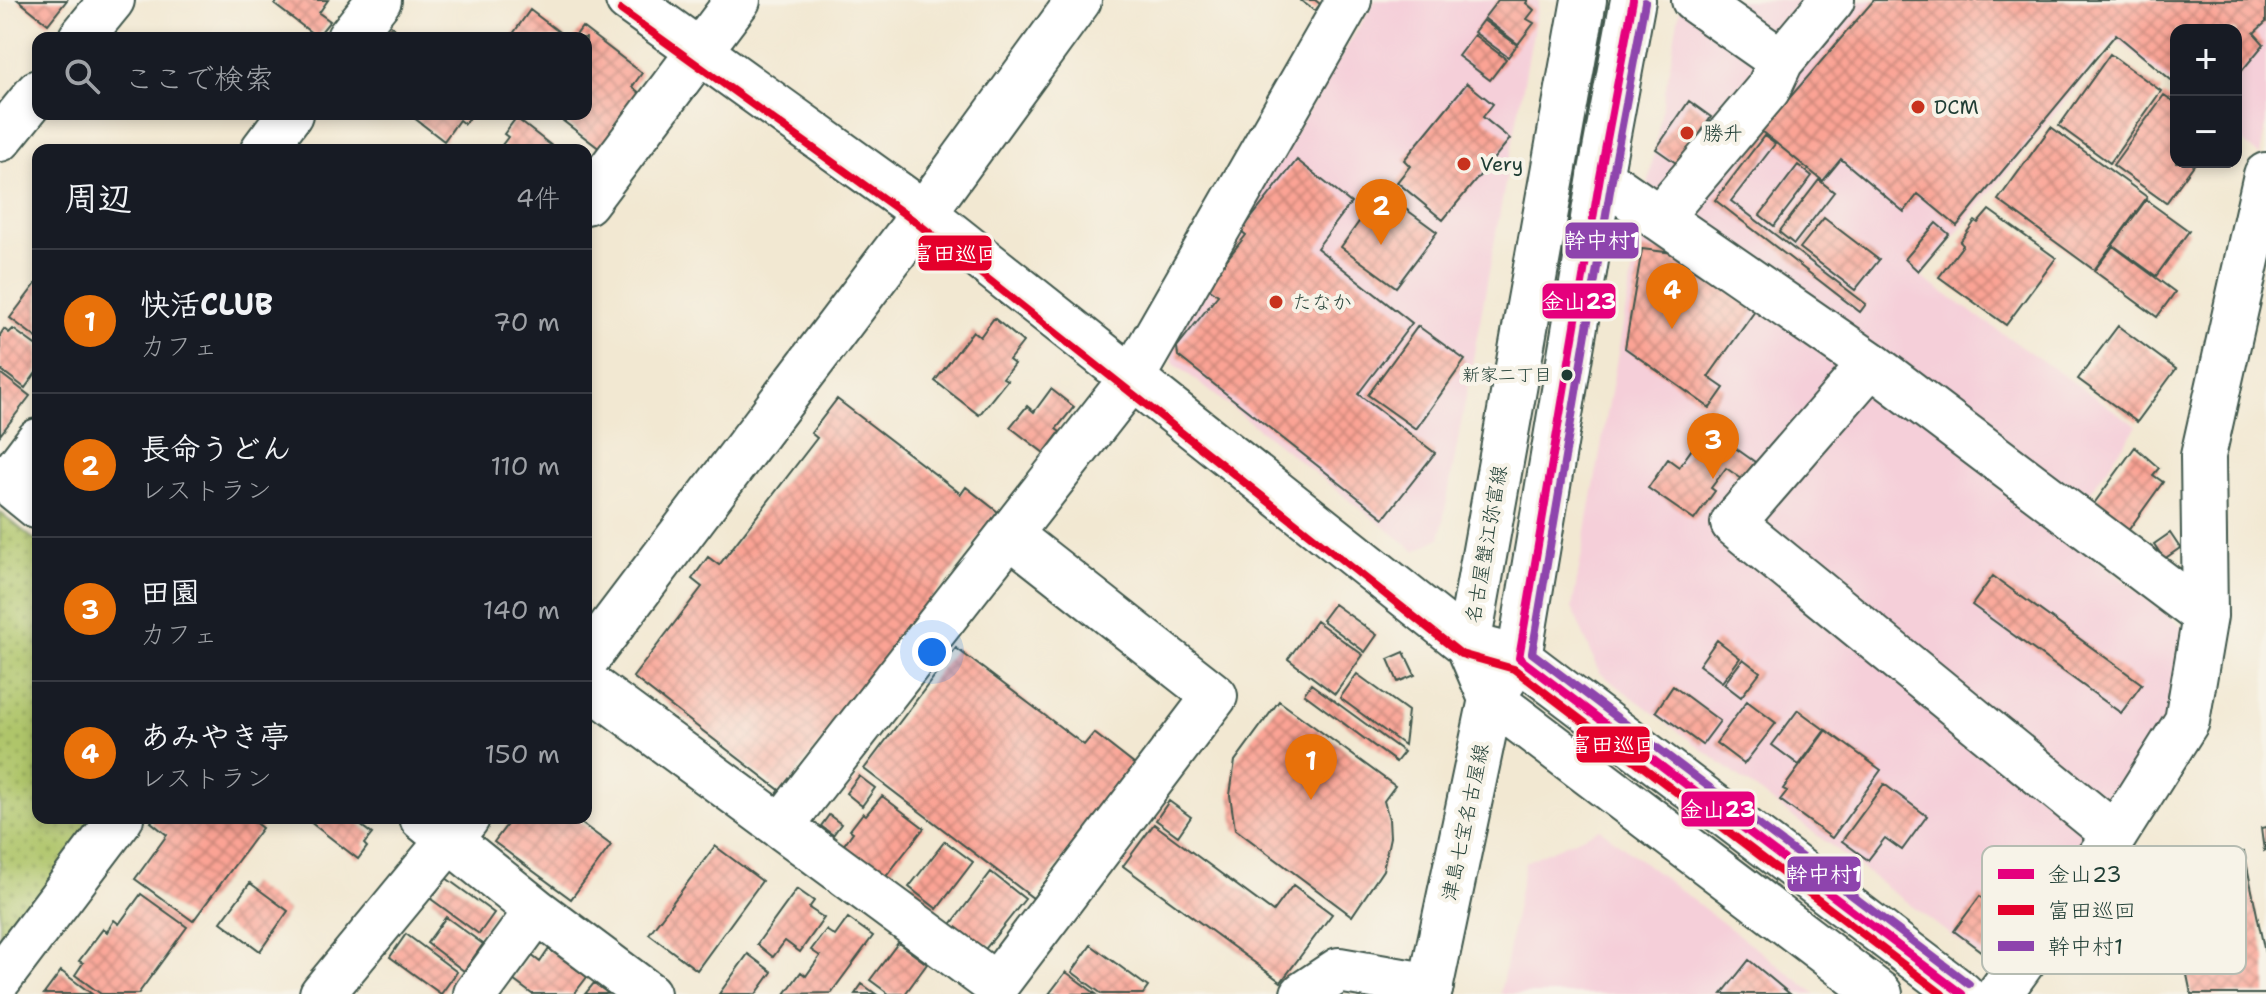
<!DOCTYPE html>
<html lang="ja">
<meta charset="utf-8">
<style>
body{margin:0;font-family:"Shantell Sans","Klee One",sans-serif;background:#20242c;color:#f1f3f6}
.controls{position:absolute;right:24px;top:24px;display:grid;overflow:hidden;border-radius:16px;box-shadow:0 4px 12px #0003}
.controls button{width:72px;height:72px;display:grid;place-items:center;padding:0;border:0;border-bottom:2px solid #363941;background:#171b24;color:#f1f3f6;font:40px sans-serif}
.you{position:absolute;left:932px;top:652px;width:28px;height:28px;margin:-20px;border:6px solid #fff;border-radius:50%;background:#1a73e8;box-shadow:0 0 0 12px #1a73e833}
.badge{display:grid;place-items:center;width:52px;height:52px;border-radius:50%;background:#b45309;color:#fff;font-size:26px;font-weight:700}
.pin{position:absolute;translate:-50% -66px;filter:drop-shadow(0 2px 4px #0008)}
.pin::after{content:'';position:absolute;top:42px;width:28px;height:24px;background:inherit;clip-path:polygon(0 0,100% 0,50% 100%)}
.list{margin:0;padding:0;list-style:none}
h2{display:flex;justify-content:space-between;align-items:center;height:104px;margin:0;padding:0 32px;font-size:34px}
h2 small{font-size:26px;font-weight:400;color:#9ea1a6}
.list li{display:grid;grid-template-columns:52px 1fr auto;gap:24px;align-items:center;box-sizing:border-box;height:144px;padding:0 32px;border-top:2px solid #363941}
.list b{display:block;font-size:30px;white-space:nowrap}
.list p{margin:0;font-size:26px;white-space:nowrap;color:#9ea1a6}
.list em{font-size:26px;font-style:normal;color:#9ea1a6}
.icon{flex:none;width:44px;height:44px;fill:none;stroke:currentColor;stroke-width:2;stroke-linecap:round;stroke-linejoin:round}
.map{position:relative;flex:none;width:2266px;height:994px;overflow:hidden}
.search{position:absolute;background:#171b24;box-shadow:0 4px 12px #0003;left:32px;top:32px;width:560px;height:88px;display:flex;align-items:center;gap:20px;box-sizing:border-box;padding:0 28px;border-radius:16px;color:#9ea1a6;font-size:30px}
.panel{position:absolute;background:#171b24;box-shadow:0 4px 12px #0003;left:32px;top:144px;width:560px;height:680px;border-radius:16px}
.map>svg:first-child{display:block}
.built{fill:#f5cfd9}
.park{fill:url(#park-dots);stroke:#67814f;stroke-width:2}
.building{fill:url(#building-cross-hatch)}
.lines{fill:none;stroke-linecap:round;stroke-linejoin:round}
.minor-casing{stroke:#3f574c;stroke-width:48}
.major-casing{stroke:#3f574c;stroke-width:48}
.minor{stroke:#fff;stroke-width:44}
.major{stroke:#fff;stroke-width:44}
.bus-1-casing{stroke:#f7f3e8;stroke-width:14}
.bus-2-casing{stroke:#f7f3e8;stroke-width:14}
.bus-3-casing{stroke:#f7f3e8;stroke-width:14}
.bus-1{stroke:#e5007d;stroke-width:8}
.bus-2{stroke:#e4002b;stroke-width:8}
.bus-3{stroke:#8e44ad;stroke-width:8}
.poi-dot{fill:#c8321e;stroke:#f7f3e8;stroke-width:3}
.bus-dot{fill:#1f3d34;stroke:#f7f3e8;stroke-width:3}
.labels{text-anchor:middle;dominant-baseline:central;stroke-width:8;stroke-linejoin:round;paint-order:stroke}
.bus-label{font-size:18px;fill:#1f3d34;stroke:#f7f3e8;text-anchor:end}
.poi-label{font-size:20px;fill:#1f3d34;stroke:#f7f3e8;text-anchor:start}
.street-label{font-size:20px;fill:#1f3d34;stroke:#f7f3e8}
.key{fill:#f7f3e8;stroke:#b6bcb2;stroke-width:2}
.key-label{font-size:22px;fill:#1f3d34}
.line-badge{stroke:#f7f3e8;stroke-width:3}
.badge-label{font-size:22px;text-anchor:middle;font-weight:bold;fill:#fff}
</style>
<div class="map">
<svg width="2266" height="994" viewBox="0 0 2266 994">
<defs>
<pattern id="park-dots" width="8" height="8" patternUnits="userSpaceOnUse" patternTransform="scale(2)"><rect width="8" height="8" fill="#afc56a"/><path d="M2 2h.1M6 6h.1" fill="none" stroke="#8ea158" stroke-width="1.8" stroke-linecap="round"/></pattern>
<pattern id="building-cross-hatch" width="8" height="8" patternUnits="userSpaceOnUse" patternTransform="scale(2)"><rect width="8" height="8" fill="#fba394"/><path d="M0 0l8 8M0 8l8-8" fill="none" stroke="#cb867a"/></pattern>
</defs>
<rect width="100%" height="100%" fill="#f7f3e8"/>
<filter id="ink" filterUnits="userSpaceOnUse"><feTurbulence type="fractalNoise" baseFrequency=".0125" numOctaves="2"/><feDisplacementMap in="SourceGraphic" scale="16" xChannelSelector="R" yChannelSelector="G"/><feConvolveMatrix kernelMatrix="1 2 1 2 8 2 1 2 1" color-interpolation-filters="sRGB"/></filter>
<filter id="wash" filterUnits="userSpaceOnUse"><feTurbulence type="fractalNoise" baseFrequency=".006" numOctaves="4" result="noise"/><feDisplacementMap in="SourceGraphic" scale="32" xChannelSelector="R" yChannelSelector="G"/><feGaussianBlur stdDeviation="1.8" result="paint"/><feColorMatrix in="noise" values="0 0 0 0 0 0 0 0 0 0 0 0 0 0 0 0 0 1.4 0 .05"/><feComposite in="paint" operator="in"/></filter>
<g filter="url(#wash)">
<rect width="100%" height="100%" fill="#f2e8d2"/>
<path class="built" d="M1375,0H1539L1440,538L1415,551L1174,363L1168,344Z
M1713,0H1814L1782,38Z
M1853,0H2266V122L2260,156L2236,136V30H2176V88L2116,39L1921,277L2137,426L2062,532L2188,631L2163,739L2000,972L1600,673L1572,608L1681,3L1784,79Z
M1600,829L1816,994H1500L1525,862Z"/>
<path class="park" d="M0,512L38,543V818H101L0,951Z"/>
<g id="blocks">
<path class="building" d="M18,0H67L48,24Z
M278,0H328L319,13L330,21L317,37L275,5Z
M1300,0H1315L1320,4L1315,11Z
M1498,0H1528L1526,3L1534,10L1527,19L1534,23L1518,44L1484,18Z
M1874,0H2266V22L2254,33L2264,44L2236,78V30H2176V84L2116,34L1957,226L1918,194L1904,212L1841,159L1823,181L1761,131Z
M530,10L567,38H510Z
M1483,20L1517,45L1508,57L1474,32Z
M391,26L407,38H381Z
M582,27L642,73L632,87L641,94L600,149L554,114H586V38H574Z
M1474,35L1506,59L1490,80L1458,56Z
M2110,54L2161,91L2110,163L2059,126Z
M1467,83L1493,104L1483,117L1510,139L1443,220L1397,182L1410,166L1404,160Z
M2164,95L2176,103V162H2196L2166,203L2113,165Z
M1689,101L1711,117L1679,165L1656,149Z
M409,114H473L464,124L459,120L444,141Z
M516,118L557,150H509L502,145L508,137L504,134Z
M2051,127L2147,197L2094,270L1998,200Z
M1764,136L1775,144L1731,201L1866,304L1860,312L1715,200Z
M1297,160L1351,203L1317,248L1412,323L1358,394L1435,453L1384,518L1178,356L1177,347L1218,295L1206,286L1246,235L1241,231Z
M1798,165L1812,176L1774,226L1760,215Z
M1819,180L1834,192L1794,244L1779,232Z
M1381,191L1437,232L1396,287L1341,247Z
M2146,200L2189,231L2156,276L2113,245Z
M1989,210L2056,258L2006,325L1939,277L1963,245L1960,242L1975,221L1978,223Z
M1824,218L1879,260L1855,290L1800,248Z
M1936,223L1949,234L1918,271L1905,259Z
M2113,246L2175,292L2157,317L2094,271Z
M1642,249L1673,253L1755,311L1708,377L1724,388L1710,408L1625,348Z
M38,281V339L10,318Z
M994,318L1023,342L1009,360L1014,364L1003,378L1007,380L979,415L935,381L973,331L980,337Z
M1418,326L1465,360L1416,429L1368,395Z
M2118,326L2176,369L2137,422L2078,379Z
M4,329L9,333L13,329L38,347V370L25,388L0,369V335Z
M0,373L30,396L0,435Z
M1051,389L1074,407L1056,429L1060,432L1044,453L1010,427L1027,406L1034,412Z
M837,399L961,494L966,487L998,512L782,792L633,677L702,587L692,579L708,557L719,565L817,438L811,433Z
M1707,428L1755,462L1742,479L1726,468L1711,488L1715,491L1694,520L1648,488L1668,459L1679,467Z
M2135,447L2159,468L2153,475L2163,482L2125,535L2090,509Z
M2170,533L2180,548L2164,559L2154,544Z
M1993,576L2142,684L2121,713L1972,605Z
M1334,604L1377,635L1365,652L1322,620Z
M1316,621L1363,655L1335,694L1288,659Z
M1717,640L1740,658L1722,682L1699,665Z
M956,648L1084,745L1094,733L1135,765L1033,898L864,769Z
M1404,652L1415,675L1398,682L1388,659Z
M1743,659L1760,672L1741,697L1724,684Z
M1357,674L1408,711L1404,745L1340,698Z
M1311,684L1404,752L1396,762L1304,694Z
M1673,686L1720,721L1702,745L1656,711Z
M1279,701L1395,786L1384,801L1389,819L1390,837L1383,870L1352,916L1235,829L1230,795L1235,761Z
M1747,701L1776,723L1744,764L1716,743Z
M1798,710L1825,730L1799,765L1772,745Z
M1826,730L1881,770L1832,838L1780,800L1787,791L1783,789Z
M859,776L875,788L862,806L846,793Z
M1884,784L1927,816L1902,850L1885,838L1868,860L1842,841Z
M882,796L924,828L884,879L843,846L853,832L850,830L863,813L866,815Z
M1169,801L1191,817L1178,836L1156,820Z
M829,815L841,824L833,835L821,826Z
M154,818H174L178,821L180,818H249L262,828L193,921L135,879L167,835L151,822Z
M305,818H351L372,834L364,844L367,847L358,859Z
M512,818H574L611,845L571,899L494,842Z
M1154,824L1273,912L1293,885L1332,914L1281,982L1123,866Z
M2266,827V850L2264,851L2261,828Z
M945,841L973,862L937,909L909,887Z
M715,846L762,881L697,970L649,934Z
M2244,852L2266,958V994H2191L2165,869Z
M991,872L1025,899L982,953L949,927Z
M2004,872L2038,897L2036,900L2043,905L2029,924L2016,914L1986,955L1954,931L1980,896L1984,899Z
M446,878L494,913L479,934L431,899Z
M250,883L288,911L260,951L221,922Z
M797,889L814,901L809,908L824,918L800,952L785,941L773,957L757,944Z
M141,894L187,927L138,994H101L75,975L83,963L79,961L103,929L107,932L114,920L119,924Z
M446,917L483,944L464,971L427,943Z
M848,918L873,936L831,993L785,994L801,972L806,976L820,956L811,950L826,930L835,936Z
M406,934L457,972L441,994L390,957Z
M898,943L927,964L905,994H889L870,980Z
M1091,945L1148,987L1143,994H1102L1072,972Z
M549,949L587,977L574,994H532L513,980L531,955L540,962Z
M748,954L772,972L756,994H719Z
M1749,960L1790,994H1722Z
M61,971L92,994H44Z
M1066,972L1096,994H1049Z
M594,983L609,994H585Z
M862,984L876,994H855Z"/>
</g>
</g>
<g filter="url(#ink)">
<use href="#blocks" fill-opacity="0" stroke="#3f574c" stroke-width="2"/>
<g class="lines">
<defs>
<path id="minor" d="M628,0L924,213L1468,645L1519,658
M1694,0L1781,61L1832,0
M81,38L112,0
M349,38L379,0
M0,139L38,92
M263,150L290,114
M1600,177L1871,364L2205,616
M586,202L738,0
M1659,218L1768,89L1781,61
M1871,364L1733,523L2115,835
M0,476L38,507
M7,482L38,441
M586,660L924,213L1079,0
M586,683L996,985L1215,696L1010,535
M422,818L537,911L648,994
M781,826L1132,378L1349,0
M0,978L121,818
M322,994L467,818
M476,994L537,911
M1303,994L1339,970L1431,986
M1999,994L2115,835L2187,721L2205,616L2203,456L2266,175"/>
<path id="major" d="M1584,0L1468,645L1491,699L1880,994
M1519,658L1962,994
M1429,994L1491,699L1519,658L1600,177L1633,0"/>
</defs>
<use href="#minor" class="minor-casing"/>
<use href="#major" class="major-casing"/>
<use href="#minor" class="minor"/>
<use href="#major" class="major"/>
<defs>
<path id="bus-1" d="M1633,0L1600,177L1519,658L1962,994"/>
<path id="bus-2" d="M621,10L917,223L1461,654L1514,669L1942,994"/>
<path id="bus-3" d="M1645,2L1612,179L1532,653L1969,984"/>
</defs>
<use href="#bus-1" class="bus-1-casing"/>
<use href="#bus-2" class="bus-2-casing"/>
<use href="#bus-3" class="bus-3-casing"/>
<use href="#bus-1" class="bus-1"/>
<use href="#bus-2" class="bus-2"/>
<use href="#bus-3" class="bus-3"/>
</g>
</g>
<g class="poi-dot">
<circle cx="1918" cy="107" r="8"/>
<circle cx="1687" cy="133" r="8"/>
<circle cx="1464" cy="164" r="8"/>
<circle cx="1276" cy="302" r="8"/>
</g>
<circle class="bus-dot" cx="1567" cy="375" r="7"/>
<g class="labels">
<g class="bus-label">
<text x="1552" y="375">新家二丁目</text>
</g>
<g class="poi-label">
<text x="1934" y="107">DCM</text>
<text x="1703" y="133">勝升</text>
<text x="1480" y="164">Very</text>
<text x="1292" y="302">たなか</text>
</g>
<g class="street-label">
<text transform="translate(1486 544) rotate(-80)">名古屋蟹江弥富線</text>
<text transform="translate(1465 822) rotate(-78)">津島七宝名古屋線</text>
</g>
</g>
<rect x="1982" y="846" width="264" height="128" rx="12" class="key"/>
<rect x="1998" y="869" width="36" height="10" fill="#e5007d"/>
<rect x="1998" y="905" width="36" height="10" fill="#e4002b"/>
<rect x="1998" y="941" width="36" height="10" fill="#8e44ad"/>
<g class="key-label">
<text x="2048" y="882">金山23</text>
<text x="2048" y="918">富田巡回</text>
<text x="2048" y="954">幹中村1</text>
</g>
<g class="line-badge">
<rect x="1564" y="221" width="76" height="39" rx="8" fill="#8e44ad"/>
<rect x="917" y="234" width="76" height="38" rx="8" fill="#e4002b"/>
<rect x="1541" y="282" width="76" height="38" rx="8" fill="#e5007d"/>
<rect x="1575" y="725" width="76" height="39" rx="8" fill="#e4002b"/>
<rect x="1680" y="790" width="76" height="38" rx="8" fill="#e5007d"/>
<rect x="1786" y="855" width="76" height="38" rx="8" fill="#8e44ad"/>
</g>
<g class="badge-label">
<text x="1602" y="248">幹中村1</text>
<text x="955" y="261">富田巡回</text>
<text x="1579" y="309">金山23</text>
<text x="1613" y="752">富田巡回</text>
<text x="1718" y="817">金山23</text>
<text x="1824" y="882">幹中村1</text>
</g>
</svg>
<div class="controls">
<button>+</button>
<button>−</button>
</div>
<div class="you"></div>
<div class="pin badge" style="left:1311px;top:800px;background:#e8710a">1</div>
<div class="pin badge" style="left:1381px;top:245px;background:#e8710a">2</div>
<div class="pin badge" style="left:1713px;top:479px;background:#e8710a">3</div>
<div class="pin badge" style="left:1672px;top:329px;background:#e8710a">4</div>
<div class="search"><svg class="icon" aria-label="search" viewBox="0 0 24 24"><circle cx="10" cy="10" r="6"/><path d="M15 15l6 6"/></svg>ここで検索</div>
<section class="panel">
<h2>周辺<small>4件</small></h2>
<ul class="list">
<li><span class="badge" style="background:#e8710a">1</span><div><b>快活CLUB</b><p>カフェ</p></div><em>70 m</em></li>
<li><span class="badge" style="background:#e8710a">2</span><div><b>長命うどん</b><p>レストラン</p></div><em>110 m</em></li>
<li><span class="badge" style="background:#e8710a">3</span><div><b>田園</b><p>カフェ</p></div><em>140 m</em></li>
<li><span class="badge" style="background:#e8710a">4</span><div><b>あみやき亭</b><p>レストラン</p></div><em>150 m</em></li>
</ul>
</section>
</div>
